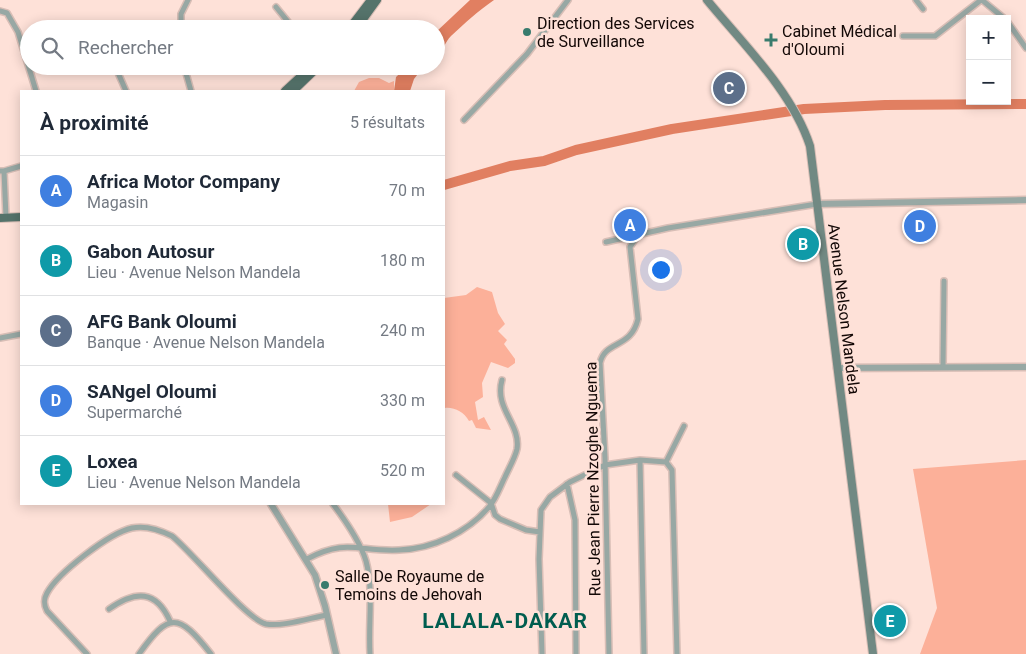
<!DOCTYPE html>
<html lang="fr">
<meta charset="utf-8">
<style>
body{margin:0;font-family:Roboto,sans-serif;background:#f6f6f7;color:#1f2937}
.controls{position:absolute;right:15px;top:15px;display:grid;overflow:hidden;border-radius:0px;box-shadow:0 2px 12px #0003}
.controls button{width:45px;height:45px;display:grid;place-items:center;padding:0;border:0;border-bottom:1px solid #e0e1e3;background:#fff;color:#1f2937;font:25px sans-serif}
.you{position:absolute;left:660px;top:269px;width:18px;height:18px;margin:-12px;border:4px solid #fff;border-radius:50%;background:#1a73e8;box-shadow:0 0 0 8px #1a73e833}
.badge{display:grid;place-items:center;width:32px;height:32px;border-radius:50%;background:#2563eb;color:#fff;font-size:16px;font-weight:700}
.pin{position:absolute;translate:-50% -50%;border:2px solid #fff;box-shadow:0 1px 5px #0006}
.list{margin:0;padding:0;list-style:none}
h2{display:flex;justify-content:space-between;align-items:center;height:65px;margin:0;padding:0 20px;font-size:21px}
h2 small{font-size:16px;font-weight:400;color:#747a83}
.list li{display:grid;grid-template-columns:32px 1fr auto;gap:15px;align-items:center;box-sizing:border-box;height:70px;padding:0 20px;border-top:1px solid #e0e1e3}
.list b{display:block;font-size:19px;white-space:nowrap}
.list p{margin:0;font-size:16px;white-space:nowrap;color:#747a83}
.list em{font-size:16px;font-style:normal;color:#747a83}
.icon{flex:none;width:28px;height:28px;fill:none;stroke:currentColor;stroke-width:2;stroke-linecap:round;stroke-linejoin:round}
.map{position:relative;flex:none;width:1026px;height:654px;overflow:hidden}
.search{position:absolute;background:#fff;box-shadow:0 2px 12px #0003;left:20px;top:20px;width:425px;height:55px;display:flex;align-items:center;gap:12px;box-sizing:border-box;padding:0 18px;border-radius:28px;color:#747a83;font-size:19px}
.panel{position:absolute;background:#fff;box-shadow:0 2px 12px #0003;left:20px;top:90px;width:425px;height:415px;border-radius:0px}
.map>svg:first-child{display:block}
.green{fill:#fcb099}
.water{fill:#e17f61}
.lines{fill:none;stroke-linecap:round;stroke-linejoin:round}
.river{stroke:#e17f61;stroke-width:10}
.minor-casing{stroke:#d8beb6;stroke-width:8}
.tertiary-casing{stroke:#d8beb6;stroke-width:9}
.secondary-casing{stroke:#d8beb6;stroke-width:10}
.primary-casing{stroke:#d8beb6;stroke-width:10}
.minor{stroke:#98a8a4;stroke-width:5}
.tertiary{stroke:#98a8a4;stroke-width:6}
.secondary{stroke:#718983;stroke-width:8}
.primary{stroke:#55736b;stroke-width:8}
.poi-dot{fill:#397b6d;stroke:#fee1d8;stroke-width:2}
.labels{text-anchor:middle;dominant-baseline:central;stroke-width:5;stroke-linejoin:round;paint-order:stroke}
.poi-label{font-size:16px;fill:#130806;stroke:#fee1d8;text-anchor:start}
.street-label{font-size:16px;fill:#130806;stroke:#fee1d8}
.district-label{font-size:21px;font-weight:bold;letter-spacing:1px;fill:#005d4f;stroke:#fee1d8}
</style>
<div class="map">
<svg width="1026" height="654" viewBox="0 0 1026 654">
<rect width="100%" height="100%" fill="#fee1d8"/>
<path class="green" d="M369,78H379L389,83L394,81V91H354L359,82Z
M477,287L492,292L498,313L505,324L498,331L507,340L504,344L515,359V363L508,368L491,362L482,383L483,397L475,402L478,420L484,417L491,430L476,428L472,420L469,421C464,412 454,407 445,408L444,403V298L466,295Z
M1026,460V654H920L937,608L913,469Z
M388,504H431L412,517L390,522Z"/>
<path class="water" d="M470,0H494C478,11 465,23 451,36C445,42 444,50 436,54V32Z
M408,66H424L414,79L410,91H394L396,77Z"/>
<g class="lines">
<path class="river" d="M444,185L510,166L544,161L576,150L672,129L804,109L885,105L1026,104"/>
<defs>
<path id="minor" d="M916,0L923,9
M982,0L1005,19
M276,7L294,29
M0,11L7,13L18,32L36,91
M1007,21L1026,48
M181,29V14L188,0
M903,36H935L981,0
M115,66L126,91
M184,66L191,91
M464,120L527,54L568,0
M0,171H4L6,217
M4,171L21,166
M606,242L668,228L817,204
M0,338L21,334
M943,367L944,281
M640,460L644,654
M666,462L684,426
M456,475L491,503L495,515L500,519L526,530L540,532
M567,484L575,520L576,654
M333,504C345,520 360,541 366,561C374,591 368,623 370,654
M307,559C347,538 358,552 399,550C432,549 467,533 489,507C496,499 500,487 505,477C509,468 515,458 517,449C521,424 494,409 502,380
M109,609C136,590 156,590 170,621
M87,654L47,611C44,605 43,600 47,593C58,573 109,533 132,528C146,525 160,530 172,536C192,552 247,620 266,624C282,627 310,618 327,615
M139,654C169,612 178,612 211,654
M542,654L539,559L541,510L550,497L570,482L605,465L640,460L666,462L672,470L677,654
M609,654L605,458L600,363C605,340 631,349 638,319L630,247L638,235"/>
<path id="tertiary" d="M817,204L1026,200
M837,368L1026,367
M271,504L315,575L325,606L336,654"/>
<path id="secondary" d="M707,0C743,44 792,91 810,146L873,654"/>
<path id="primary" d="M349,29L371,0
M356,29L377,0
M285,91L312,66
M293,91L319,66
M0,218L21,217"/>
</defs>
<use href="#minor" class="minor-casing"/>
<use href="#tertiary" class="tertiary-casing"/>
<use href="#secondary" class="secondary-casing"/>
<use href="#primary" class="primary-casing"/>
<use href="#minor" class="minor"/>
<use href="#tertiary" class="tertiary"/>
<use href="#secondary" class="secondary"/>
<use href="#primary" class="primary"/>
</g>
<g class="poi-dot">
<circle cx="527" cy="32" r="5"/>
<path d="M768.5 32.5h5v5h5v5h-5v5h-5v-5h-5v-5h5z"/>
<circle cx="325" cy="585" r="5"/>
</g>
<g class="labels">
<g class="poi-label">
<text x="537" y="23">Direction des Services<tspan x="537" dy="18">de Surveillance</tspan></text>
<text x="782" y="31">Cabinet Médical<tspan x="782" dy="18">d'Oloumi</tspan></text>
<text x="335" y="576">Salle De Royaume de<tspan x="335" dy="18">Temoins de Jehovah</tspan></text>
</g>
<g class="street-label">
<text transform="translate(844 309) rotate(83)">Avenue Nelson Mandela</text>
<text transform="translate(593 479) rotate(-91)">Rue Jean Pierre Nzoghe Nguema</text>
</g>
<g class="district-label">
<text x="505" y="621">LALALA-DAKAR</text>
</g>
</g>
</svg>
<div class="controls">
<button>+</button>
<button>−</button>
</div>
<div class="you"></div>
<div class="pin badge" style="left:630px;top:225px;background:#3f7fe0">A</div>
<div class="pin badge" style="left:803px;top:244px;background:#0f9aa8">B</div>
<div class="pin badge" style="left:729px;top:88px;background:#5c6f8a">C</div>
<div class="pin badge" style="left:920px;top:226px;background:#3f7fe0">D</div>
<div class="pin badge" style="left:890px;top:621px;background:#0f9aa8">E</div>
<div class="search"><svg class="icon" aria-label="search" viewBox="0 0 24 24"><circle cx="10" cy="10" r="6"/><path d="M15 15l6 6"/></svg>Rechercher</div>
<section class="panel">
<h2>À proximité<small>5 résultats</small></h2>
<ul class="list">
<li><span class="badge" style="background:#3f7fe0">A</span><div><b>Africa Motor Company</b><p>Magasin</p></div><em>70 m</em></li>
<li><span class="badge" style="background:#0f9aa8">B</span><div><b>Gabon Autosur</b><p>Lieu · Avenue Nelson Mandela</p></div><em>180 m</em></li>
<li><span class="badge" style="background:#5c6f8a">C</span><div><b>AFG Bank Oloumi</b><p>Banque · Avenue Nelson Mandela</p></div><em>240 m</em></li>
<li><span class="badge" style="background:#3f7fe0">D</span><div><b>SANgel Oloumi</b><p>Supermarché</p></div><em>330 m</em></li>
<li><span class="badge" style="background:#0f9aa8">E</span><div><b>Loxea</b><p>Lieu · Avenue Nelson Mandela</p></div><em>520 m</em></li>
</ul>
</section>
</div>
